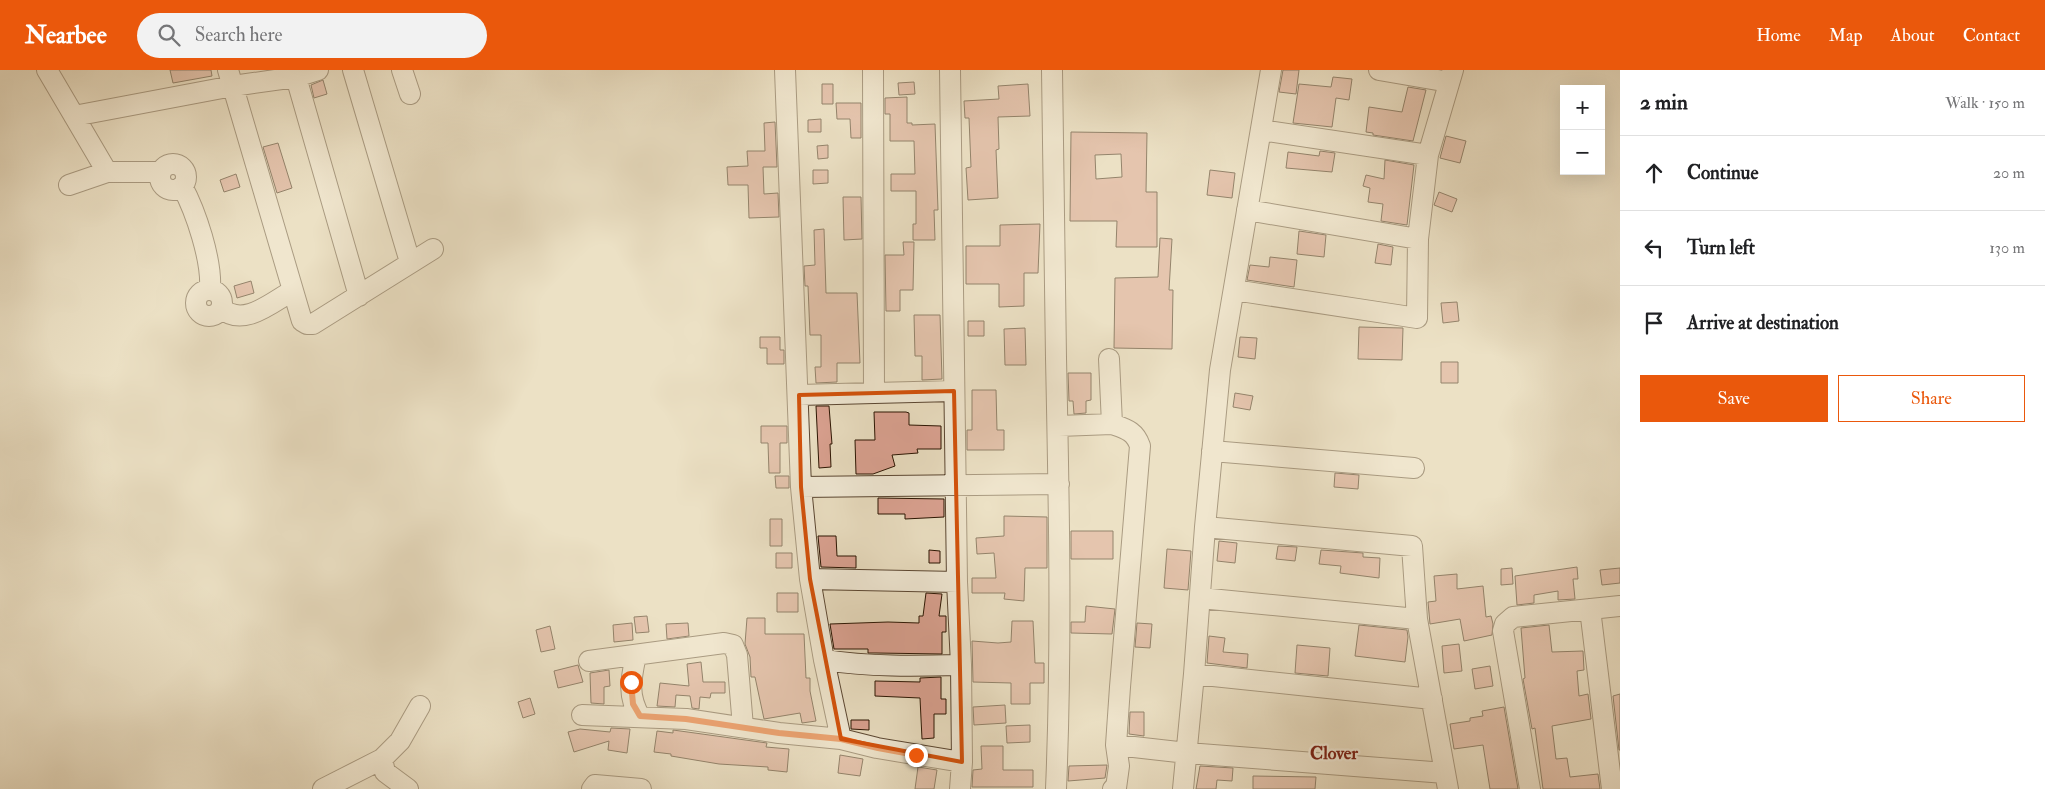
<!DOCTYPE html>
<meta charset="utf-8">
<style>
body{margin:0;font-family:"IM FELL Double Pica",serif;background:#f2f2f2;color:#202124}
.controls{position:absolute;right:15px;top:15px;display:grid;overflow:hidden;border-radius:0px;box-shadow:0 5px 20px #0002}
.controls button{width:45px;height:45px;display:grid;place-items:center;padding:0;border:0;border-bottom:1px solid #e0e0e0;background:#fff;color:#202124;font:25px sans-serif}
.stop{position:absolute;width:15px;height:15px;margin:-11px;border:4px solid #ea580c;border-radius:50%;background:#fff}
.stop.end{background:#ea580c;border-color:#fff;box-shadow:0 1px 5px #0008}
.list{margin:0;padding:0;list-style:none}
h2{display:flex;justify-content:space-between;align-items:center;height:65px;margin:0;padding:0 20px;font-size:21px}
h2 small{font-size:16px;font-weight:400;color:#757577}
.list li{display:grid;grid-template-columns:32px 1fr auto;gap:15px;align-items:center;box-sizing:border-box;height:75px;padding:0 20px;border-top:1px solid #e0e0e0}
.list b{display:block;font-size:19px;white-space:nowrap}
.list em{font-size:16px;font-style:normal;color:#757577}
.actions{display:flex;gap:10px;padding:15px 20px}
.actions a{flex:1;padding:11px 0;border:1px solid #ea580c;border-radius:0px;text-align:center;font-size:18px;color:#ea580c}
.actions .main{background:#ea580c;color:#fff}
.icon{flex:none;width:28px;height:28px;fill:none;stroke:currentColor;stroke-width:2;stroke-linecap:round;stroke-linejoin:round}
.map{position:relative;flex:none;width:1620px;height:719px;overflow:hidden}
header{display:flex;align-items:center;gap:30px;box-sizing:border-box;height:70px;padding:0 25px;background:#ea580c;color:#fff}
header strong{font-size:24px}
nav{display:flex;gap:28px;margin-inline-start:auto;font-size:18px}
.search{width:350px;height:45px;background:#f2f2f2;display:flex;align-items:center;gap:12px;box-sizing:border-box;padding:0 18px;border-radius:28px;color:#757577;font-size:19px}
main{display:flex}
aside{flex:1;background:#fff}
.map>svg:first-child{display:block}
.building{fill:#dca393;stroke:#291301;fill-rule:evenodd}
.lines{fill:none;stroke-linecap:round;stroke-linejoin:round}
.minor-casing{stroke:#5a4632;stroke-width:22}
.minor{stroke:#f3ecd9;stroke-width:20}
.route{stroke:#ea580c;stroke-width:6}
.marked{fill:none;stroke:#d5520b;stroke-width:4;stroke-linejoin:round}
.labels{text-anchor:middle;dominant-baseline:central;stroke-width:4.5;stroke-linejoin:round;paint-order:stroke}
.neighbourhood-label{font-size:18px;font-weight:bold;fill:#7a1f14;stroke:#f3ecd9}
</style>
<header>
<strong>Nearbee</strong>
<div class="search"><svg class="icon" aria-label="search" viewBox="0 0 24 24"><circle cx="10" cy="10" r="6"/><path d="M15 15l6 6"/></svg>Search here</div>
<nav><a>Home</a><a>Map</a><a>About</a><a>Contact</a></nav>
</header>
<main>
<div class="map">
<svg width="1620" height="719" viewBox="0 0 1620 719">
<rect width="100%" height="100%" fill="#ece1c5"/>
<filter id="stains"><feTurbulence type="fractalNoise" baseFrequency=".004" numOctaves="4"/><feColorMatrix values="0 0 0 0 .2 0 0 0 0 .09 0 0 0 0 .02 0 0 0 .5 -.17"/></filter>
<radialGradient id="worn" r=".72"><stop offset=".6" stop-color="#630" stop-opacity="0"/><stop offset="1" stop-color="#630" stop-opacity=".3"/></radialGradient>
<path class="building" d="M170,0H211L212,6L173,13Z
M1283,0H1299L1296,24L1279,22Z
M1333,7L1352,9L1349,30L1336,28L1332,57L1293,53L1299,14L1331,17Z
M323,10L327,24L314,28L311,15Z
M914,12L915,24L899,25L898,13Z
M822,14H833V34H822Z
M1028,14L1030,46L998,47L999,79L996,80L998,128L968,130L966,98L971,97L969,48H965L964,31L999,29L998,16Z
M1408,17L1426,20L1413,71L1373,65V63L1366,62L1369,37L1402,42Z
M907,27V53H912V55L935,54L938,140H934L935,170H913V154H916V121H891V104H915L914,71H890V44H885V28Z
M836,33H861V68H851L850,49H837Z
M821,49V62H808V50Z
M775,52L777,97H763L764,124L778,123L779,147L749,148L748,115H728L727,97L748,96L747,81H765L764,53Z
M1071,62L1147,63L1146,122H1157V177H1116L1117,151H1070ZM1121,84L1122,107L1096,109L1095,85Z
M1446,66L1466,71L1460,93L1440,88Z
M278,73L292,118L277,123L263,77Z
M828,75V88L818,89L817,76Z
M1320,81L1335,83L1332,102L1286,98L1288,82L1319,86Z
M1385,90L1414,95L1407,155L1381,151L1383,134L1368,132L1370,118L1363,116L1366,105L1384,109Z
M813,100H828V113L813,114Z
M1210,100L1235,103L1232,128L1207,125Z
M236,104L240,117L224,122L220,110Z
M1439,122L1457,129L1452,142L1434,135Z
M843,127H861L862,169L844,170Z
M1040,154L1038,203H1024V236L999,237V214H966V176H1000V155Z
M824,159L826,223H857L860,293H837V312L816,313L815,297H821V265H810L808,216H805L804,196L815,195L814,160Z
M1299,161L1326,165L1324,187L1297,184Z
M1160,168L1172,169L1169,220H1173L1172,279L1114,278L1115,208L1158,207Z
M903,172H914L913,220H900V241H886L885,185H904Z
M1378,174L1393,177L1391,195L1375,193Z
M1270,187L1297,190L1294,217L1247,210L1250,195L1269,197Z
M251,211L254,223L237,228L234,216Z
M1457,232L1459,251L1443,253L1441,233Z
M914,245H940L942,309L922,310V286H915Z
M968,251H984V266H968Z
M1359,257L1403,258L1402,290L1358,289Z
M1025,258L1026,295H1005L1004,259Z
M760,267H780V280H784V294H767V278H760Z
M1240,267L1257,268L1255,289L1238,287Z
M1441,292H1458V313H1441Z
M1068,303H1091V330L1086,331V343L1074,344L1073,331H1069Z
M972,320H996L997,360H1004V380H967V360H972Z
M1235,323L1253,326L1250,340L1233,337Z
M816,336H829L832,374H830L831,397L819,398Z
M874,342H906L909,343V355L941,356V379H917L918,383L892,385L895,396L873,404H856L855,370H875Z
M761,356H787V373H780V403H769L768,373H761Z
M1335,403L1359,405L1358,419L1334,417Z
M775,406H789V418H776Z
M878,428L944,429V447L905,449V444H878Z
M1004,446L1047,447V498H1025L1024,531L1004,529L1005,523H972V508H996L994,483L977,484L976,468L1004,466Z
M770,449H782V476H770Z
M1071,461H1113V489H1071Z
M818,466H836L837,486H856V498L821,497Z
M1219,471L1237,473L1235,493L1217,491Z
M1278,476L1297,477L1295,491L1276,489Z
M1167,479L1191,481L1188,520L1164,518Z
M929,480L940,481V493H929Z
M1321,480L1363,483V487L1380,488L1379,508L1340,503L1341,496L1319,494Z
M776,483H792V498H776Z
M1577,497L1578,509H1573L1575,529L1558,530V521L1534,525V533L1517,535L1515,506Z
M1512,498L1513,514L1501,515V499Z
M1620,498V513L1602,515L1600,500Z
M1457,504V519L1483,516L1486,547L1491,546L1493,554L1492,565L1464,571L1460,549L1430,554L1428,532L1436,531L1434,506Z
M777,523H798V542H777Z
M926,523L942,524L939,546H946V562H942V584L876,583H868V579H834L830,554L888,552L919,553V546H923Z
M1086,536L1115,539L1112,564L1071,563V552H1085Z
M647,546L649,562L636,563L634,547Z
M747,548H765V564H804L806,608H810V621L816,651L802,653L800,643L764,649L755,607H751L750,587L745,574Z
M1012,551H1033L1035,593H1044V613H1030V634H1011V613L973,612L972,571L998,573L1011,572Z
M632,553L633,570L614,572L613,555Z
M688,553L689,566L667,569L666,554Z
M1137,553L1152,554L1150,578L1135,577Z
M1359,555L1407,560L1408,567L1405,592L1355,586Z
M1549,555L1552,582L1583,581L1584,600L1577,601L1579,626L1588,624L1591,649L1552,656L1556,689L1567,688L1570,707L1598,704L1600,719H1543L1535,658L1532,659L1523,609L1525,608L1521,558Z
M550,556L555,579L541,582L536,560Z
M1209,566L1225,568L1223,582L1248,584L1247,598L1207,593Z
M1459,574L1462,601L1444,603L1442,576Z
M1297,575L1330,578L1328,606L1295,603Z
M701,592L703,612H725V623H711L710,628L700,627L699,639L692,638L690,626L676,625L675,637L657,636L660,613L689,616L687,594Z
M578,595L583,612L558,618L554,601Z
M1490,596L1493,616L1475,619L1472,599Z
M609,600L610,616L604,617V634L591,633L590,603Z
M941,607V629H946V644H934V668L922,669L920,628L875,626V611L920,612V608Z
M1620,624V680H1619L1613,626Z
M530,628L535,644L523,648L518,632Z
M1005,635L1006,653L974,655L973,637Z
M1504,637L1518,719H1490L1483,675L1454,679L1450,654L1470,651V648L1483,646L1482,641Z
M1130,642H1144V666L1129,664Z
M851,650H869V660L851,659Z
M1030,655V672L1007,673L1006,656Z
M611,658L630,659L627,683L608,680L609,671L574,682L568,662L580,659L610,662Z
M673,660L767,673L766,677L789,679L787,702L768,700V697L719,694L671,686V684L654,682L657,661L673,663Z
M981,676H1003V700H1033V717H972L973,700L982,699Z
M840,685L863,689L860,706L838,703Z
M1107,695L1105,708L1068,711L1069,696Z
M1200,696L1233,698L1232,711L1217,710L1216,719H1196Z
M918,697L937,700L934,719H915Z
M1253,706L1316,707L1315,719H1253Z"/>
<g class="lines">
<defs>
<path id="minor" d="M47,0L107,102
M228,0L302,251L307,254H313L433,179
M353,0L410,192
M402,0L410,24
M785,0L801,417L810,509L824,590L841,669
M1052,0C1053,96 1054,192 1056,288C1059,431 1062,575 1056,719
M1379,0L1449,12
M296,7L359,226
M74,46L233,16L296,7L318,0
M1261,60L1428,85
M160 107a13 13 0 1 1 26 0a13 13 0 1 1-26 0Z
M69,115L107,102H161
M182,116C196,142 212,190 210,219
M1418,169L1428,85L1453,0
M1234,220L1417,248L1418,169L1247,140
M196 233a13 13 0 1 1 26 0a13 13 0 1 1-26 0Z
M221,238C243,258 271,233 292,221
M1109,289L1112,354C1126,359 1135,361 1140,376L1120,617L1116,675L1119,696L1116,718L1113,719
M874,323L954,321
M799,325L874,323L873,0
M1059,356L1112,354
M1212,381L1414,398
M801,417L1059,414
M1205,457L1412,476L1417,549L1448,719
M810,509L957,512
M1200,528L1417,549
M1590,539L1612,719
M636,585C631,609 627,625 640,647
M824,590C870,597 915,596 961,595
M589,591L724,573L733,575L737,585L743,657
M1194,604L1432,629
M582,645L686,649L779,663L841,669L877,678L962,692L961,595L957,512L950,0
M1116,675L1187,683L1445,703
M382,689L400,671L420,636
M323,719L382,689L385,702L408,719
M592,719L595,715L641,719
M960,719L962,692
M1183,719L1194,604L1205,457L1220,300L1271,0
M1530,719L1503,561L1505,554L1513,547L1620,536"/>
</defs>
<use href="#minor" class="minor-casing"/>
<use href="#minor" class="minor"/>
</g>
<g class="lines">
<path class="route" d="M631,612L633,634L640,646L686,649L779,663L841,669L878,678L916,685"/>
</g>
<path d="M0 0H1620V719H0ZM954,321L962,692L841,669L810,509L801,417L799,325Z" fill="#ece1c5" fill-opacity=".55" fill-rule="evenodd"/>
<path class="marked" d="M954,321L962,692L841,669L810,509L801,417L799,325Z"/>
<g class="labels">
<g class="neighbourhood-label">
<text x="1334" y="683">Clover</text>
</g>
</g>
<rect width="100%" height="100%" filter="url(#stains)"/>
<rect width="100%" height="100%" fill="url(#worn)"/>
</svg>
<div class="controls">
<button>+</button>
<button>−</button>
</div>
<div class="stop" style="left:631px;top:612px"></div>
<div class="stop end" style="left:916px;top:685px"></div>
</div>
<aside>
<h2>2 min<small>Walk · 150 m</small></h2>
<ul class="list">
<li><svg class="icon" aria-label="ahead" viewBox="0 0 24 24"><path d="M12 20V5M6 11l6-6 6 6"/></svg><div><b>Continue</b></div><em>20 m</em></li>
<li><svg class="icon" aria-label="left" viewBox="0 0 24 24"><path d="M17 20v-9H6M10 6l-5 5 5 5"/></svg><div><b>Turn left</b></div><em>130 m</em></li>
<li><svg class="icon" aria-label="arrive" viewBox="0 0 24 24"><path d="M6 21V4h12l-3 4 3 4H6"/></svg><div><b>Arrive at destination</b></div></li>
</ul>
<div class="actions"><a class="main">Save</a><a>Share</a></div>
</aside>
</main>
